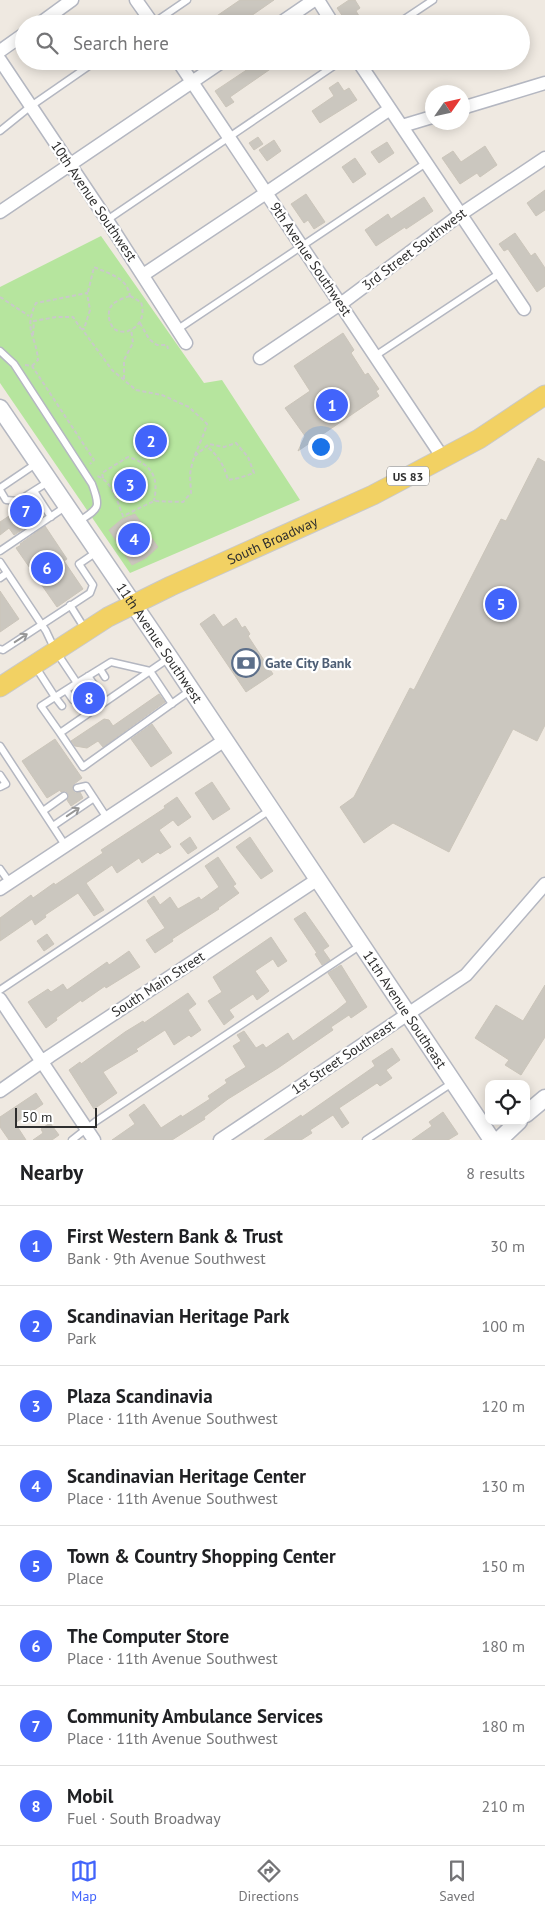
<!DOCTYPE html>
<meta charset="utf-8">
<style>
body{margin:0;font-family:"PT Sans",sans-serif;background:#f2f2f2;color:#202124}
.controls{position:absolute;right:15px;bottom:15px;display:grid;overflow:hidden;border-radius:10px;box-shadow:0 2px 12px #0003}
.controls button{width:45px;height:45px;display:grid;place-items:center;padding:0;border:0;border-bottom:1px solid #e0e0e0;background:#fff;color:#202124;font:25px sans-serif}
.compass{position:absolute;left:425px;top:85px;width:45px;height:45px;border-radius:50%;background:#fff;box-shadow:0 2px 12px #0003;rotate:56deg}
.scale{position:absolute;left:15px;bottom:12px;width:82px;box-sizing:border-box;padding-left:5px;border:2px solid #2e2e2e;border-top:0;font-size:14px;line-height:18px;white-space:nowrap;color:#2e2e2e;-webkit-text-stroke:4px #fff;paint-order:stroke}
.you{position:absolute;left:320px;top:446px;width:18px;height:18px;margin:-12px;border:4px solid #fff;border-radius:50%;background:#1a73e8;box-shadow:0 0 0 8px #1a73e833}
.badge{display:grid;place-items:center;width:32px;height:32px;border-radius:50%;background:#4264fb;color:#fff;font-size:16px;font-weight:700}
.pin{position:absolute;translate:-50% -50%;border:2px solid #fff;box-shadow:0 1px 5px #0006}
.list{margin:0;padding:0;list-style:none}
h2{display:flex;justify-content:space-between;align-items:center;height:65px;margin:0;padding:0 20px;font-size:21px}
h2 small{font-size:16px;font-weight:400;color:#757577}
.list li{display:grid;grid-template-columns:32px 1fr auto;gap:15px;align-items:center;box-sizing:border-box;height:80px;padding:0 20px;border-top:1px solid #e0e0e0}
.list b{display:block;font-size:19px;white-space:nowrap}
.list p{margin:0;font-size:16px;white-space:nowrap;color:#757577}
.list em{font-size:16px;font-style:normal;color:#757577}
.icon{flex:none;width:28px;height:28px;fill:none;stroke:currentColor;stroke-width:2;stroke-linecap:round;stroke-linejoin:round}
.map{position:relative;flex:none;width:545px;height:1140px;overflow:hidden}
.search{position:absolute;background:#fff;box-shadow:0 2px 12px #0003;left:15px;right:15px;top:15px;height:55px;display:flex;align-items:center;gap:12px;box-sizing:border-box;padding:0 18px;border-radius:28px;color:#757577;font-size:19px}
.sheet{height:705px;background:#fff}
nav{display:flex;justify-content:space-around;align-items:center;box-sizing:border-box;height:70px;border-top:1px solid #e0e0e0;background:#fff;font-size:14px;color:#757577}
nav a{display:grid;justify-items:center;gap:2px}
nav .on{color:#4264fb}
.map>svg:first-child{display:block}
.green{fill:#b6e59e}
.building{fill:#cbc7bf;stroke:#cbc5ba}
.lines{fill:none;stroke-linecap:round;stroke-linejoin:round}
.lane-casing{stroke:#b4b7c1;stroke-width:9}
.street-casing{stroke:#b4b7c1;stroke-width:15}
.secondary-casing{stroke:#b4b7c1;stroke-width:19}
.primary-casing{stroke:#c9c9c9;stroke-width:21}
.path{stroke:#c9c9c9;stroke-width:2;stroke-dasharray:4 2.5;stroke-linecap:butt}
.lane{stroke:#fff;stroke-width:6}
.street{stroke:#fff;stroke-width:12}
.secondary{stroke:#fff;stroke-width:16}
.primary{stroke:#f2d163;stroke-width:19}
.oneway{stroke:#969696}
.labels{text-anchor:middle;dominant-baseline:central;stroke-width:4.5;stroke-linejoin:round;paint-order:stroke}
.shield{fill:#fff;stroke:#6d6d6d;stroke-width:1}
.shield-label{font-size:12px;font-weight:bold;fill:#2e2e2e}
.street-label{font-size:14px;fill:#2e2e2e;stroke:#fff}
.service-label{font-size:14px;font-weight:bold;fill:#4e5e75;stroke:#fff;text-anchor:start}
</style>
<div class="map">
<svg width="545" height="1140" viewBox="0 0 545 1140">
<rect width="100%" height="100%" fill="#efe9e1"/>
<path class="green" d="M101,236L204,383L222,380L300,500L130,573L0,383V287Z"/>
<path class="building" d="M240,0H274L251,16L250,14L235,24H205Z
M349,0H355L360,8L356,11L364,24H348L337,8Z
M260,61H282L230,97L234,102L226,107L215,91Z
M338,82L344,91L349,88L357,100L320,123L312,111L334,96L329,88Z
M258,137L263,144L254,150L249,143Z
M274,140L281,151L267,161L259,150Z
M387,142L394,153L379,163L371,152Z
M485,146L497,165L480,177L477,173L460,184L442,158L453,151L461,162Z
M355,158L366,174L353,183L342,167Z
M545,190V210L536,216L527,203Z
M306,194L325,222L314,229L308,220L304,223L291,204Z
M424,197L433,211L406,229L405,227L376,246L365,230L388,214L391,219Z
M515,233L531,256L535,253L545,268V286L537,292L508,249L504,251L499,244Z
M343,333L354,350L351,353L365,375L368,373L379,389L376,391L379,396L298,451L305,436L285,408L310,391L294,366Z
M538,458L545,462V725L537,741L513,729L449,852L393,823L364,843L340,807L354,797L410,688L414,690L501,519L506,521Z
M30,502L40,518L14,535L9,528L0,535V522Z
M135,514L158,547L146,558L132,565L109,530L122,519Z
M45,526L67,559L64,561L83,589L57,607L16,548L21,545L20,544Z
M0,591L19,619L0,632Z
M214,614L223,627L236,618L242,628L245,626L250,634L248,636L273,674L246,692L200,624Z
M159,694L165,702L103,747L98,741L87,748L75,746L71,741L104,719L109,720L113,726Z
M152,724L172,753L151,767L131,739Z
M55,739L82,778L74,784L72,789L75,793L80,792L83,798L71,806L67,800L69,795L66,791L61,792L60,790L47,798L22,761Z
M212,782L230,809L213,820L195,793Z
M177,797L191,817L178,826L173,820L159,830L171,847L160,854L158,852L142,863L139,858L117,873L112,865L86,883L104,910L94,916L78,893L45,915L46,917L35,925L32,919L0,941V918L31,895L33,898L54,883L55,885L103,853L101,850L165,808L164,806Z
M190,837L197,848L188,854L180,844Z
M250,837L273,871L261,879L236,847Z
M218,857L236,884L233,886L239,893L218,908L219,909L172,939L173,941L155,953L146,940L165,928L147,901L154,896L160,905L170,897L178,909L199,897L201,900L219,887L205,866Z
M305,912L329,946L323,950L330,960L322,965L315,954L317,953L294,919Z
M47,934L54,944L44,951L37,941Z
M271,937L287,961L278,967L273,959L255,971L269,991L257,1000L253,994L229,1010L234,1017L224,1025L208,1001L222,992L213,977Z
M129,951L140,967L106,988L105,986L82,1002L81,1000L56,1018L57,1020L46,1028L28,1002L48,989L51,992L63,984L67,990L107,962L109,965Z
M341,965L367,1007L351,1018L349,1015L331,1027L333,1030L278,1068L228,1099L204,1117L205,1119L172,1140H112L135,1124L129,1115L144,1104L161,1128L181,1115L182,1117L210,1099L208,1096L227,1083L225,1080L246,1067L233,1046L241,1041L237,1035L244,1031L256,1048L263,1044L266,1048L288,1033L293,1041L337,1010L347,1002L328,973Z
M545,985V1037L521,1075L505,1065L509,1060L475,1038L496,1005L523,1021Z
M188,993L196,1004L188,1010L201,1030L191,1037L189,1035L174,1045L165,1030L136,1049L138,1051L103,1072L117,1093L94,1109L69,1070L80,1062L81,1064L125,1032L143,1021L144,1023Z
M392,1048L400,1060L386,1070L392,1078L380,1086L377,1083L339,1108L349,1123L342,1128L333,1115L310,1130L312,1133L301,1140H264L301,1115L302,1117L375,1066L372,1061Z
M36,1093L43,1104L15,1123L26,1140H9L0,1127V1117Z
M443,1112L458,1134L448,1140H412L432,1126L429,1122Z
M50,1123L59,1135L52,1140H33L43,1133L41,1129Z"/>
<g class="lines">
<defs>
<path id="lane" d="M152,24L187,0
M397,24L433,0
M0,131L31,106L96,61
M107,220L341,61
M178,329L426,163
M0,351L14,364L92,484C101,509 99,508 78,522
M375,356L500,273
M0,488L37,463
M0,490L6,500L18,501L48,482
M34,491L51,517
M0,551L65,507
M0,562L46,631L55,650L77,683L111,662L150,671L169,658
M0,578L7,573
M70,605L85,629
M0,649L3,650L90,593L93,585L79,564L98,551
M35,666L55,697L77,683L83,692
M100,669L105,677
M88,676L95,686
M66,690L73,700
M62,706L55,697L41,706L60,733L150,671L172,704
M60,733L83,767L191,690
M0,746L65,845
M0,775L6,784L0,787
M77,788L86,786L107,818
M43,811L64,796
M53,826L94,798
M0,869L10,883
M0,990L270,810
M72,1140L95,1122L361,945
M366,1140L452,1083"/>
<path id="street" d="M136,0L153,24
M318,0L333,24
M39,24L72,0
M279,24L314,0
M0,51L24,34
M0,60L107,220L186,343
M178,61L443,458
M358,61L524,309
M462,108L545,83
M402,126L432,117
M0,212L223,61
M143,275L266,193L390,109
M260,358L346,300L461,214L545,158
M0,889L225,740
M0,999L94,1140
M0,1091L50,1056L318,879
M220,1140L466,975L545,884"/>
<g id="secondary">
<path id="s1" d="M0,408L170,658L492,1140"/>
<path d="M526,1114L545,1098"/>
<path d="M499,1140L519,1121"/>
</g>
<g id="primary">
<path id="s2" d="M0,687L108,617L171,586L373,495L479,439L545,395"/>
</g>
</defs>
<use href="#lane" class="lane-casing"/>
<use href="#street" class="street-casing"/>
<use href="#secondary" class="secondary-casing"/>
<use href="#primary" class="primary-casing"/>
<path class="path" d="M88,292L94,267C109,274 127,277 130,296
M130,296L141,302C145,315 141,326 128,331C125,332 120,332 116,330C109,326 106,312 112,305C115,301 124,298 130,296Z
M0,297L29,316
M140,323L149,339L157,345H167L168,349
M33,335L34,321L56,317H73L81,329
M25,365L32,366L94,460L90,464
M32,366L38,360C36,334 23,331 36,303L87,293L90,310L84,329H82L112,370L136,390L162,395L189,407L207,424C203,439 194,453 191,469C189,476 191,486 191,493L183,502L154,501L123,516C117,501 113,482 97,476
M124,379V360L133,343L131,329
M195,456L209,444L224,447L236,443L248,457L254,473L239,478L228,480C224,465 218,455 206,446
M103,478L102,473L128,457C152,464 159,477 154,501"/>
<use href="#lane" class="lane"/>
<use href="#street" class="street"/>
<use href="#secondary" class="secondary"/>
<use href="#primary" class="primary"/>
</g>
<defs><path id="oneway-shaft" d="M-6 0H5M1.5-3L5.5 0L1.5 3" fill="none" stroke-width="1.6" stroke-linecap="round" stroke-linejoin="round" transform="scale(1.25)"/></defs>
<g class="oneway">
<use href="#oneway-shaft" transform="translate(21 638) rotate(-33)"/>
<use href="#oneway-shaft" transform="translate(73 812) rotate(-34)"/>
</g>
<defs>
<symbol id="bank-ring" viewBox="-11 -11 22 22"><circle r="9.5" fill="#fff" stroke="#5c6f8a" stroke-width="1.5"/><path d="M-6-4H6V4H-6ZM0-2.3a2.3 2.3 0 1 0 0 4.6a2.3 2.3 0 1 0 0-4.6Z" fill="#5c6f8a"/></symbol>
</defs>
<g fill-rule="evenodd">
<use href="#bank-ring" x="230" y="647" width="32" height="32"/>
</g>
<g class="labels">
<rect class="shield" x="387" y="466.5" width="42" height="19" rx="4"/>
<g class="shield-label">
<text x="408" y="476">US 83</text>
</g>
<g class="street-label">
<text transform="translate(94 201) rotate(56)">10th Avenue Southwest</text>
<text transform="translate(414 249) rotate(-37)">3rd Street Southwest</text>
<text transform="translate(311 259) rotate(56)">9th Avenue Southwest</text>
<text stroke="none"><textPath href="#s2" startOffset="310">South Broadway</textPath></text>
<text stroke="none"><textPath href="#s1" startOffset="284">11th Avenue Southwest</textPath></text>
<text transform="translate(158 984) rotate(-33)">South Main Street</text>
<text stroke="none"><textPath href="#s1" startOffset="725">11th Avenue Southeast</textPath></text>
<text transform="translate(343 1057) rotate(-34)">1st Street Southeast</text>
</g>
<g class="service-label">
<text x="265" y="663">Gate City Bank</text>
</g>
</g>
</svg>
<div class="controls">
<button><svg class="icon" aria-label="locate" viewBox="0 0 24 24"><circle cx="12" cy="12" r="6"/><path d="M12 2v4M12 18v4M2 12h4M18 12h4"/></svg></button>
</div>
<svg class="compass" viewBox="-18 -18 36 36"><path d="M0-13l5 13h-10z" fill="#e53935"/><path d="M0 13l5-13h-10z" fill="#757577"/></svg>
<div class="scale">50 m</div>
<div class="you"></div>
<div class="pin badge" style="left:332px;top:405px">1</div>
<div class="pin badge" style="left:151px;top:441px">2</div>
<div class="pin badge" style="left:130px;top:485px">3</div>
<div class="pin badge" style="left:134px;top:539px">4</div>
<div class="pin badge" style="left:501px;top:604px">5</div>
<div class="pin badge" style="left:47px;top:568px">6</div>
<div class="pin badge" style="left:26px;top:511px">7</div>
<div class="pin badge" style="left:89px;top:698px">8</div>
<div class="search"><svg class="icon" aria-label="search" viewBox="0 0 24 24"><circle cx="10" cy="10" r="6"/><path d="M15 15l6 6"/></svg>Search here</div>
</div>
<section class="sheet">
<h2>Nearby<small>8 results</small></h2>
<ul class="list">
<li><span class="badge">1</span><div><b>First Western Bank &amp; Trust</b><p>Bank · 9th Avenue Southwest</p></div><em>30 m</em></li>
<li><span class="badge">2</span><div><b>Scandinavian Heritage Park</b><p>Park</p></div><em>100 m</em></li>
<li><span class="badge">3</span><div><b>Plaza Scandinavia</b><p>Place · 11th Avenue Southwest</p></div><em>120 m</em></li>
<li><span class="badge">4</span><div><b>Scandinavian Heritage Center</b><p>Place · 11th Avenue Southwest</p></div><em>130 m</em></li>
<li><span class="badge">5</span><div><b>Town &amp; Country Shopping Center</b><p>Place</p></div><em>150 m</em></li>
<li><span class="badge">6</span><div><b>The Computer Store</b><p>Place · 11th Avenue Southwest</p></div><em>180 m</em></li>
<li><span class="badge">7</span><div><b>Community Ambulance Services</b><p>Place · 11th Avenue Southwest</p></div><em>180 m</em></li>
<li><span class="badge">8</span><div><b>Mobil</b><p>Fuel · South Broadway</p></div><em>210 m</em></li>
</ul>
</section>
<nav>
<a class="on"><svg class="icon" aria-label="map" viewBox="0 0 24 24"><path d="M3 6l6-2 6 2 6-2v14l-6 2-6-2-6 2zM9 4v14M15 6v14"/></svg>Map</a>
<a><svg class="icon" aria-label="directions" viewBox="0 0 24 24"><path d="M12 3l9 9-9 9-9-9zM9 14v-3h6M13 9l2 2-2 2"/></svg>Directions</a>
<a><svg class="icon" aria-label="saved" viewBox="0 0 24 24"><path d="M7 4h10v16l-5-4-5 4z"/></svg>Saved</a>
</nav>
